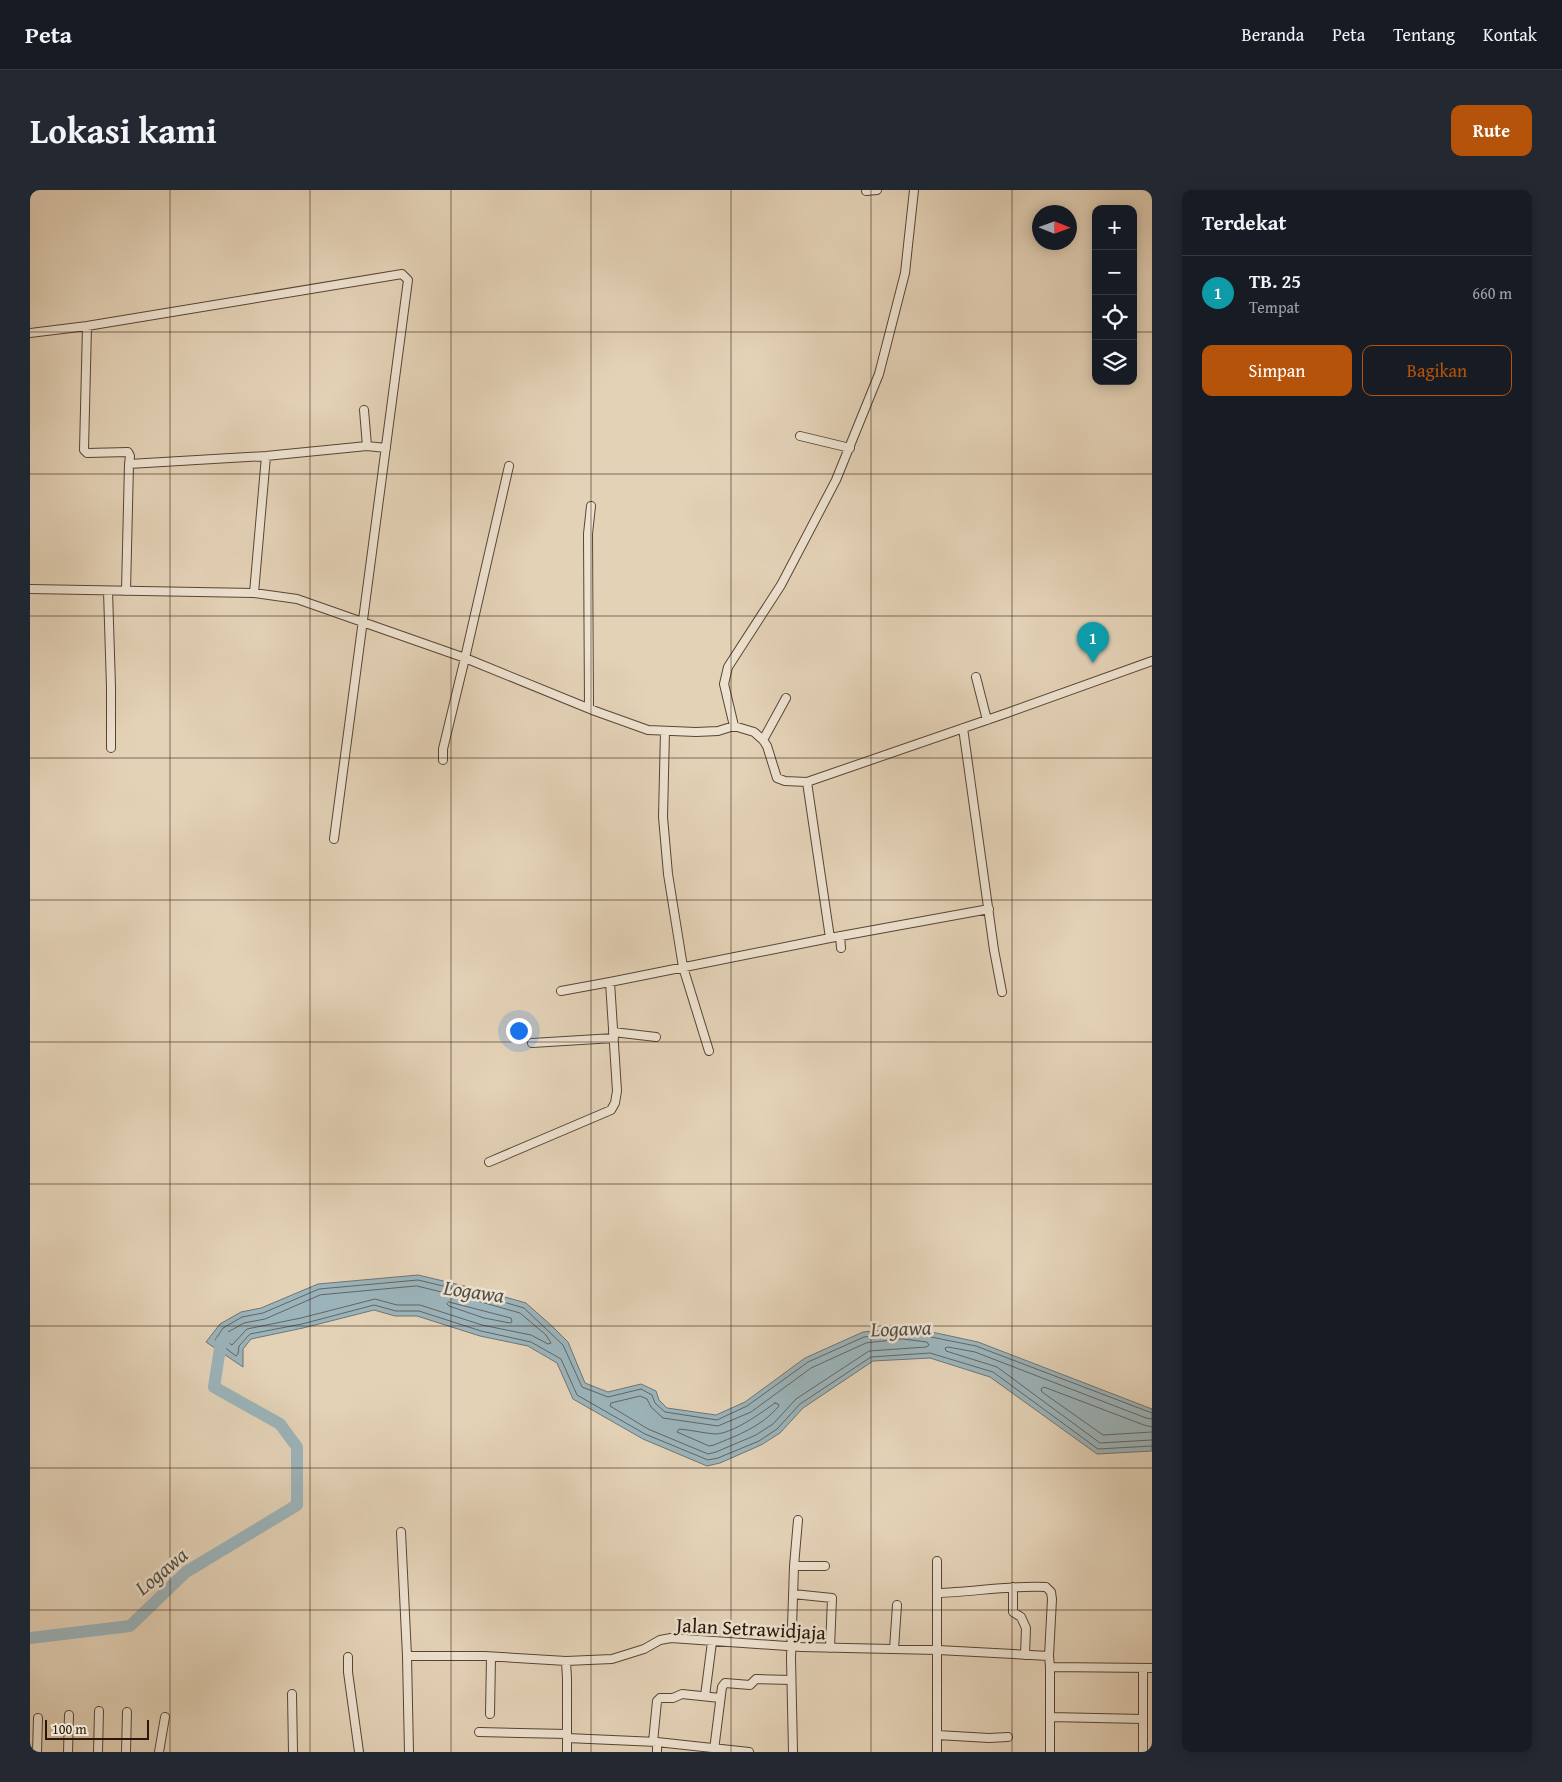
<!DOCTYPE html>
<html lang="id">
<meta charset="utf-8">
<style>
body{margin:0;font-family:"Gentium Book Plus",serif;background:#242831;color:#f1f3f6}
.controls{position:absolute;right:15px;top:15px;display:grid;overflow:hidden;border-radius:10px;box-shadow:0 2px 12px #0003}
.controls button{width:45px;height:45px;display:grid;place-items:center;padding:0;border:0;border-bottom:1px solid #363941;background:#171b24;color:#f1f3f6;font:25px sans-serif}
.compass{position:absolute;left:1002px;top:15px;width:45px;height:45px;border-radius:50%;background:#171b24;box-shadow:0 2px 12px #0003;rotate:91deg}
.scale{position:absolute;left:15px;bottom:12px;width:104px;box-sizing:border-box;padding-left:5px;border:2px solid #2b1609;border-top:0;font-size:14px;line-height:18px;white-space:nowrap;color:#2b1609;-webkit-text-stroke:4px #ede2d0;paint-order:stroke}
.you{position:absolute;left:488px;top:840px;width:18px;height:18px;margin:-12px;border:4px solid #fff;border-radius:50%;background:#1a73e8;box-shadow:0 0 0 8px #1a73e833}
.badge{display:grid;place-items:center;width:32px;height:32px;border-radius:50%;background:#b45309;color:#fff;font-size:16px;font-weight:700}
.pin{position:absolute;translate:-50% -41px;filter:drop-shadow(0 1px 2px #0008)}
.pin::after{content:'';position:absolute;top:26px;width:18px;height:15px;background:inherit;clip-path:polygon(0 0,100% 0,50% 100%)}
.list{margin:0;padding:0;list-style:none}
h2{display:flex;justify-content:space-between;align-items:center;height:65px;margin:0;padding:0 20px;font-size:21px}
h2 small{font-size:16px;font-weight:400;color:#9ea1a6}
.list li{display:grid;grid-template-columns:32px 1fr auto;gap:15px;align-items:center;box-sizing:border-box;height:75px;padding:0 20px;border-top:1px solid #363941}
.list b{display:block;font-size:19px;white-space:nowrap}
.list p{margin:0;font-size:16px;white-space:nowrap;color:#9ea1a6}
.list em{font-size:16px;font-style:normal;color:#9ea1a6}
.actions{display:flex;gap:10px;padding:15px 20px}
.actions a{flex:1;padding:11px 0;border:1px solid #b45309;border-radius:10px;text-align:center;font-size:18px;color:#b45309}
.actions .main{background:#b45309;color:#fff}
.icon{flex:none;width:28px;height:28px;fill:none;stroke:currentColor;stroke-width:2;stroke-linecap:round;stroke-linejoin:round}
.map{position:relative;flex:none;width:1122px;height:1562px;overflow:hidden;border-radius:10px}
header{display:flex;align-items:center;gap:30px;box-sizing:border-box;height:70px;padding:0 25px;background:#171b24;border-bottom:1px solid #363941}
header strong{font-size:24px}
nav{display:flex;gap:28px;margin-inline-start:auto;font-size:18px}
.intro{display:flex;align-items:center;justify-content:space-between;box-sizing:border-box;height:120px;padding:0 30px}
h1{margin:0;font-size:35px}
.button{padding:12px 22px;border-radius:10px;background:#b45309;color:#fff;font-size:18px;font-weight:700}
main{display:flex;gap:30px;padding:0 30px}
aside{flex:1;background:#171b24;border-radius:10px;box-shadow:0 2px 12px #0003}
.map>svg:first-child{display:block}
.water{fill:#9bb4bb;stroke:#6e7574}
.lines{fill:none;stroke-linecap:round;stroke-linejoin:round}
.shore{stroke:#636562;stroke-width:1}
.river{stroke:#9bb4bb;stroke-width:12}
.minor-casing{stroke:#594534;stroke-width:10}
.minor{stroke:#ede2d0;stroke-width:8}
.grid{fill:none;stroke:#2b1609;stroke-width:1;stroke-opacity:0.55}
.labels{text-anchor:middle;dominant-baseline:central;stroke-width:5;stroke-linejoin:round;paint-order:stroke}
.street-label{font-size:20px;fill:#2b1609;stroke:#ede2d0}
.water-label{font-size:21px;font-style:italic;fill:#524d47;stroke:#ede2d0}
</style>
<header>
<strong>Peta</strong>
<nav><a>Beranda</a><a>Peta</a><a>Tentang</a><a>Kontak</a></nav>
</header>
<div class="intro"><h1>Lokasi kami</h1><a class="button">Rute</a></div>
<main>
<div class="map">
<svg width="1122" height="1562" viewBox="0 0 1122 1562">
<rect width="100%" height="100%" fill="#e4d2b7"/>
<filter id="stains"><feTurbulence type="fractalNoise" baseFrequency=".004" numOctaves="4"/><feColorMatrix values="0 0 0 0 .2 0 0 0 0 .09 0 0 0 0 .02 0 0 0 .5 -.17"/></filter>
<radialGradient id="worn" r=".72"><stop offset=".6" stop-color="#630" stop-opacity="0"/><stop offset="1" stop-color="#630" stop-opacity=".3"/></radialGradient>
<path class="water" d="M388,1085L447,1099L496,1113L523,1137L538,1152L555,1193L578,1202L611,1194L626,1201L629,1210L637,1218L686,1225L715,1212L775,1168L833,1142L873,1138L897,1141L948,1152L1122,1219V1261L1067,1264L960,1187L900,1168L843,1171L773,1218L750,1243L731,1255L690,1273L677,1276L613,1249L543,1209L527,1173L498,1156L450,1146L387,1126H365L344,1120L273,1138L221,1149L213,1159V1177L176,1152L190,1134L211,1122L231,1118L288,1094Z"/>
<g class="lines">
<path class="shore" d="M387,1096L444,1110L490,1123L516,1145L521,1153L518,1154L501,1145L452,1135L390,1115H367L345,1109L271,1128L217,1139L202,1155L193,1149L198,1142L214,1133L235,1129L290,1105Z
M419,1112L481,1128L482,1132L480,1133L454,1128L419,1116L417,1114Z
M873,1149L897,1152L899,1155L896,1157L839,1161L766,1209L743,1234L726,1245L686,1262L678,1264L618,1239L580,1216L581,1213L610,1206L617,1209L621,1217L633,1228L688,1236L721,1222L781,1178L836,1153Z
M745,1213L748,1214L749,1216C731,1237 708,1245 684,1255L679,1256L647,1242L649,1239C661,1240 673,1243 685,1244C702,1244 731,1223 745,1213Z
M1122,1223L946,1156L896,1146L873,1143L834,1147L778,1172L717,1216L687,1230L635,1222L625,1213L622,1205L611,1199L578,1207L552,1197L533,1155L494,1118L446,1104L388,1090L289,1099L233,1123L212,1127L193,1138L185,1150L206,1166L208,1164L209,1156L220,1144L272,1134L344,1115L366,1121H389L451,1141L501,1152L531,1169L547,1205L615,1244L678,1270L688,1268L729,1251L747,1239L770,1214L841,1167L900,1163L963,1182L1068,1259L1122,1256
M1122,1229L1116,1228L945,1162L918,1157L915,1158L916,1161L967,1177L1070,1253L1122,1250
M1122,1237L1114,1235L1014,1197L1011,1199L1012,1202L1073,1245L1122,1242"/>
<path class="river" d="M0,1448L100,1436L156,1382L267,1315V1257L250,1234L184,1197L191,1152L197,1148"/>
<defs>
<path id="minor" d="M836,1L847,0
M57,136L54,260L57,263L98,262L100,266L99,274
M0,143L57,136L372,84L378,90L304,649
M334,220L337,256
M770,246L820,258
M0,399L224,403L267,409L435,468L565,521L618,540L666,542L688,541L704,536L724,542L733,550L737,556L747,588L755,591L777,592L977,523L1122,471
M78,401L81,497V558
M96,401L99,274L236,266L337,256L356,258
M224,403L236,266
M946,487L957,530
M559,518L558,344L561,316
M704,536L694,494L698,477L751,395L806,290L849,184L875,83L884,0
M933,538L964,760L972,802
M635,541L633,627L638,684L653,777L679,861
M733,550L756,508
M413,570V559L435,468L479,276
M810,746L811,758
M800,748L959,719
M531,801L580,792L800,748L777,592
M583,842L626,847
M502,853L584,848
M459,972L581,920L585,913L587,901L580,792
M371,1342L377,1466
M764,1376L768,1330
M983,1397V1422L991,1427L996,1438L995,1465
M907,1403C943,1402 980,1395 1016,1397L1021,1402L1022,1409L1019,1466
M763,1404L802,1408L800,1458
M864,1459L867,1415
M318,1467V1482L329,1562
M536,1471L537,1489V1562
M262,1504L263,1562
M675,1506L682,1452
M460,1524L461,1467
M1020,1527L1113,1529
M449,1542L537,1544
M907,1545L959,1548L978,1547
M537,1548L627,1552L719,1562
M623,1552L627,1511L630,1508H643L652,1504L690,1508
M684,1560L692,1497L695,1493L720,1495L726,1489L761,1490
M7,1562L8,1528
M38,1562L39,1525
M68,1562L69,1521
M96,1562L97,1522
M129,1562L135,1527
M379,1562L377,1466H455L536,1471L582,1469L614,1459L630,1450L641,1448L771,1457L908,1460L1019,1466L1020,1477L1122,1478
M627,1562V1552
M763,1562L761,1468L764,1376H795
M907,1562V1371
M1020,1562V1477
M1113,1562V1478"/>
</defs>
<use href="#minor" class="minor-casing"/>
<use href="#minor" class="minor"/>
</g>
<path class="grid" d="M140,0V1562M280,0V1562M421,0V1562M561,0V1562M701,0V1562M841,0V1562M982,0V1562M0,142H1066M1103,142H1122M0,284H1122M0,426H1122M0,568H1122M0,710H1122M0,852H1122M0,994H1122M0,1136H1122M0,1278H1122M0,1420H1122"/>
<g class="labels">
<g class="street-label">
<text transform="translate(721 1438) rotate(3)">Jalan Setrawidjaja</text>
</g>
<g class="water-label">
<text transform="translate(444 1101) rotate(8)">Logawa</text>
<text transform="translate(871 1138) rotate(-2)">Logawa</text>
<text transform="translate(131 1381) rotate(-40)">Logawa</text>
</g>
</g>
<rect width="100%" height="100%" filter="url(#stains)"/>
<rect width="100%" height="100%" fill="url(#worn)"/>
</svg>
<div class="controls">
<button>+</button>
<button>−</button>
<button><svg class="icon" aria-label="locate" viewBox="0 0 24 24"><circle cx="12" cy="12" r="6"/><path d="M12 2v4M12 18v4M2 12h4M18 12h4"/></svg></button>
<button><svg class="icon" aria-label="layers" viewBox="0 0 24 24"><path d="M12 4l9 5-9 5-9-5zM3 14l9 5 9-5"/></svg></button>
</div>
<svg class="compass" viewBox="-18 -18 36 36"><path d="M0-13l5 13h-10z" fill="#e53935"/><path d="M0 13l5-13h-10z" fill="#9ea1a6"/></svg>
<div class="scale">100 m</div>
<div class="you"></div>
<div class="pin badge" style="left:1063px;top:473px;background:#0f9aa8">1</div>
</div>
<aside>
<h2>Terdekat<small></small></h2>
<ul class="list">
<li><span class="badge" style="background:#0f9aa8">1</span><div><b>TB. 25</b><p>Tempat</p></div><em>660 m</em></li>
</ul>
<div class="actions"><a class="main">Simpan</a><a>Bagikan</a></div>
</aside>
</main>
